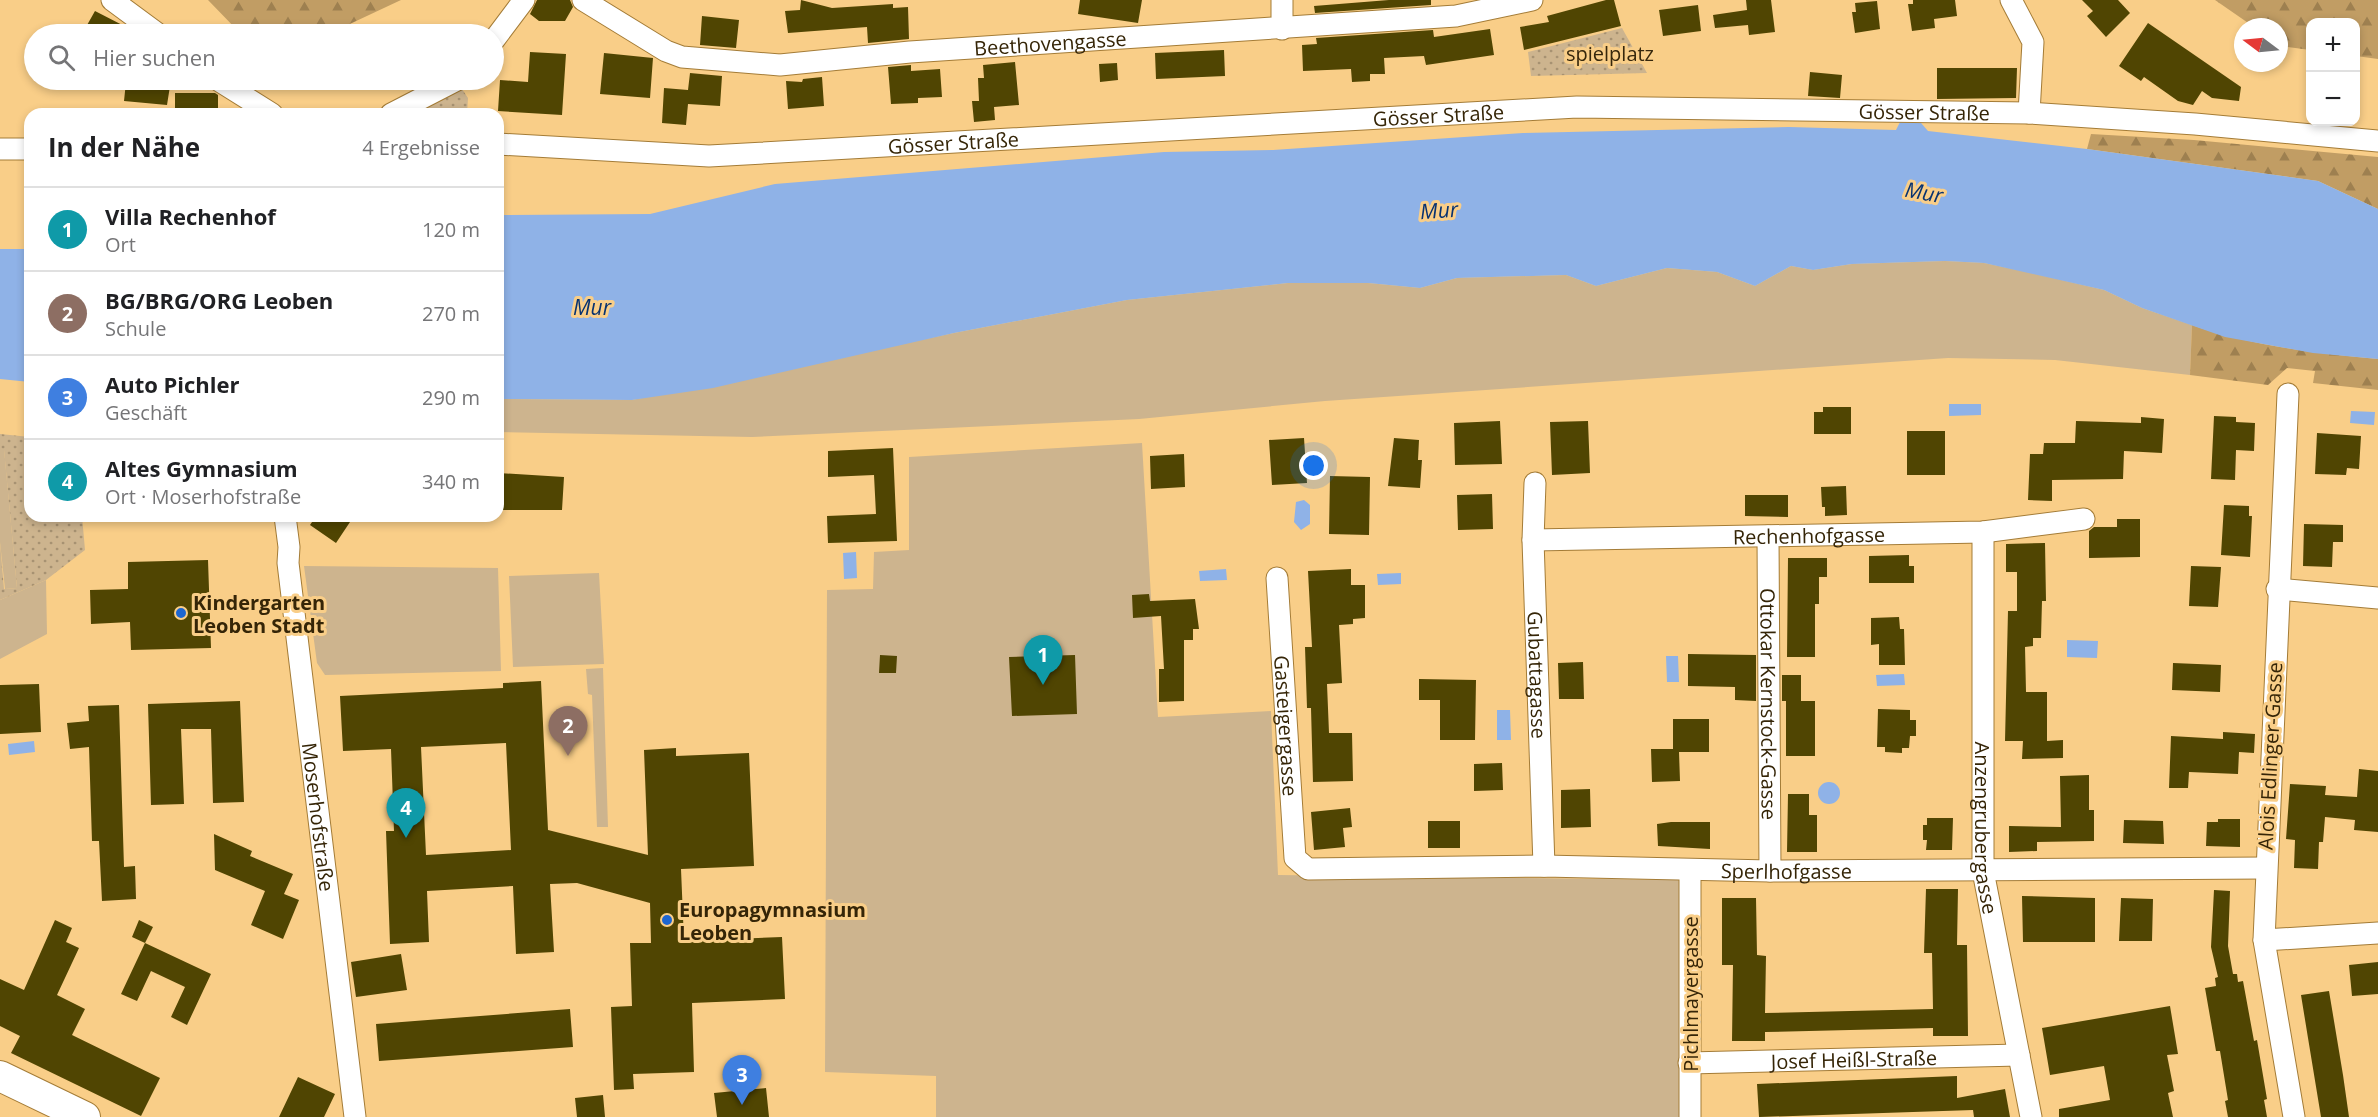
<!DOCTYPE html>
<html lang="de">
<meta charset="utf-8">
<style>
body{margin:0;font-family:"Open Sans",sans-serif;background:#f6f6f6;color:#202124}
.controls{position:absolute;right:18px;top:18px;display:grid;overflow:hidden;border-radius:12px;box-shadow:0 3px 9px #0003}
.controls button{width:54px;height:54px;display:grid;place-items:center;padding:0;border:0;border-bottom:2px solid #e0e0e0;background:#fff;color:#202124;font:30px sans-serif}
.compass{position:absolute;left:2234px;top:18px;width:54px;height:54px;border-radius:50%;background:#fff;box-shadow:0 3px 9px #0003;rotate:286deg}
.you{position:absolute;left:1314px;top:466px;width:21px;height:21px;margin:-15px;border:4px solid #fff;border-radius:50%;background:#1a73e8;box-shadow:0 0 0 9px #1a73e833}
.badge{display:grid;place-items:center;width:39px;height:39px;border-radius:50%;background:#1d66d1;color:#fff;font-size:20px;font-weight:700}
.pin{position:absolute;translate:-50% -50px;filter:drop-shadow(0 2px 3px #0008)}
.pin::after{content:'';position:absolute;top:32px;width:21px;height:18px;background:inherit;clip-path:polygon(0 0,100% 0,50% 100%)}
.list{margin:0;padding:0;list-style:none}
h2{display:flex;justify-content:space-between;align-items:center;height:78px;margin:0;padding:0 24px;font-size:26px}
h2 small{font-size:20px;font-weight:400;color:#757577}
.list li{display:grid;grid-template-columns:39px 1fr auto;gap:18px;align-items:center;box-sizing:border-box;height:84px;padding:0 24px;border-top:2px solid #e0e0e0}
.list b{display:block;font-size:22px;white-space:nowrap}
.list p{margin:0;font-size:20px;white-space:nowrap;color:#757577}
.list em{font-size:20px;font-style:normal;color:#757577}
.icon{flex:none;width:33px;height:33px;fill:none;stroke:currentColor;stroke-width:2;stroke-linecap:round;stroke-linejoin:round}
.map{position:relative;flex:none;width:2378px;height:1117px;overflow:hidden}
.search{position:absolute;background:#fff;box-shadow:0 3px 9px #0003;left:24px;top:24px;width:480px;height:66px;display:flex;align-items:center;gap:15px;box-sizing:border-box;padding:0 21px;border-radius:33px;color:#757577;font-size:22px}
.panel{position:absolute;background:#fff;box-shadow:0 3px 9px #0003;left:24px;top:108px;width:480px;height:414px;border-radius:18px}
.map>svg:first-child{display:block}
.grass{fill:#cdb48e}
.forest{fill:url(#forest-firs)}
.park{fill:url(#park-dots)}
.water{fill:#8fb2e7}
.building{fill:#504502;fill-rule:evenodd}
.lines{fill:none;stroke-linecap:round;stroke-linejoin:round}
.street-casing{stroke:#a47c37;stroke-width:23}
.secondary-casing{stroke:#a47c37;stroke-width:32}
.street{stroke:#fff;stroke-width:21}
.secondary{stroke:#fff;stroke-width:30}
.poi-dot{fill:#1d66d1;stroke:#f9ce88;stroke-width:2}
.labels{text-anchor:middle;dominant-baseline:central;stroke-width:6;stroke-linejoin:round;paint-order:stroke}
.street-label{font-size:20px;fill:#352507;stroke:#f9ce88}
.park-label{font-size:20px;fill:#36270c;stroke:#f9ce88}
.poi-label{font-size:20px;font-weight:bold;fill:#352507;stroke:#f9ce88;text-anchor:start}
.water-label{font-size:21px;font-style:italic;fill:#073270;stroke:#f9ce88}
</style>
<div class="map">
<svg width="2378" height="1117" viewBox="0 0 2378 1117">
<defs>
<pattern id="forest-firs" width="22" height="20" patternUnits="userSpaceOnUse" patternTransform="scale(1.5)"><rect width="22" height="20" fill="#c19d64"/><path d="M5 1l3.5 6h-7zM16 11l3.5 6h-7z" fill="#9e8050"/></pattern>
<pattern id="park-dots" width="8" height="8" patternUnits="userSpaceOnUse" patternTransform="scale(1.5)"><rect width="8" height="8" fill="#cdb48e"/><path d="M2 2h.1M6 6h.1" fill="none" stroke="#a79272" stroke-width="1.8" stroke-linecap="round"/></pattern>
</defs>
<rect width="100%" height="100%" fill="#f9ce88"/>
<path class="grass" d="M1945,261L1984,263L2023,271L2104,290L2142,308L2192,325L2190,375L2055,360L1948,358L1325,401L1139,419L752,437L498,432V399L632,400L954,333L1127,300L1288,283H1368L1420,288L1457,278L1566,275L1596,286L1667,268L1717,272L1755,286L1791,266L1813,270L1852,264Z
M1142,443L1158,717L1271,711L1278,875L1681,880L1683,1117H936V1076L825,1072L827,590L873,589L874,552L909,550V457Z
M4,449L17,588L5,589L0,542V450Z
M304,566L498,568L501,671L325,675L317,663Z
M599,573L604,664L513,667L509,576Z
M46,580L47,634L0,659V600Z
M603,668L608,827H597L592,695L588,694L586,669Z"/>
<path class="forest" d="M208,0H401L337,30L238,31Z
M2215,0H2378V59L2356,56V22H2310V50L2281,46L2279,27H2254Z
M2091,134L2194,140L2378,157V209L2318,181L2087,149Z
M2192,325C2252,346 2315,353 2378,359V390L2313,383L2315,371L2287,368L2268,385L2190,375Z"/>
<path class="park" d="M1622,28L1647,73L1531,76L1528,52Z
M462,89L468,98L467,114H413Z
M0,434L30,437V516H82L85,550L46,580L0,600V542L4,589L17,588L4,450H0Z"/>
<path class="water" d="M1900,122L1921,123L1928,131L2087,149L2318,181L2378,209V359L2313,353L2225,337L2142,308L2104,290L1984,263L1945,261L1852,264L1813,270L1791,266L1755,286L1717,272L1667,268L1596,286L1566,275L1457,278L1420,288L1368,283H1288L1127,300L954,333L713,388L632,400L498,399V215L650,214L775,184L1164,152L1273,150L1523,133L1789,127L1896,130Z
M0,249H30V382L0,379Z
M1949,404H1981V415L1949,416Z
M2351,411L2375,412L2374,425L2350,423Z
M1304,500L1310,505V524L1301,530L1294,522L1296,502Z
M856,552L857,578L844,579L843,553Z
M1226,569L1227,580L1200,581L1199,571Z
M1401,573V584L1378,585L1377,574Z
M2067,640L2098,641L2097,658L2067,657Z
M1666,656H1678L1679,682H1667Z
M1904,674L1905,685L1877,686L1876,675Z
M1497,710H1510L1511,740H1497Z
M34,741L35,752L9,755L8,744Z
M1818 793a11 11 0 1 1 22 0a11 11 0 1 1-22 0Z"/>
<path class="building" d="M537,0H570L573,7L565,21H539L530,14Z
M801,0L832,8L893,4V8L908,7L909,39L868,43L867,27L788,33L785,11L800,10Z
M1080,0H1142L1138,23L1078,14Z
M1389,0H1431V5L1315,13L1314,6Z
M1606,0H1614L1621,26L1524,50L1520,27L1549,22L1547,16Z
M1746,0H1771L1775,32L1749,35L1748,25L1715,28L1713,15L1747,10Z
M1913,0H1955L1957,16L1934,19L1935,28L1912,31L1908,4H1913Z
M2082,0H2118L2130,13L2106,37L2087,16L2093,11Z
M1877,1L1880,29L1855,33L1852,12H1856L1855,3Z
M1698,5L1701,31L1663,36L1659,10Z
M95,11L132,30L137,34H82Z
M702,16L739,20L736,48L700,45Z
M2148,23L2241,87L2239,101L2212,98L2202,91L2193,105L2178,101L2144,77L2141,81L2119,66Z
M1490,29L1494,55L1426,65L1424,56L1384,58L1385,74H1370V81L1352,82L1351,69L1303,71L1302,45L1317,44L1316,38L1433,30L1434,37Z
M1224,50L1225,76L1156,79L1155,53Z
M530,52L566,54L562,115L498,111L500,80L528,82Z
M604,53L653,58L650,98L600,94Z
M1015,62L1019,105L994,107L995,120L974,122L972,101H979L978,78H984L983,65Z
M1117,63L1118,80L1100,82L1099,64Z
M911,65V71L940,69L942,97L918,98V103L891,104L888,67Z
M1937,68H2017L2016,98L1937,99Z
M1810,72L1842,75L1840,98L1808,96Z
M690,73L722,76L720,106L688,104L686,125L662,123L664,88L688,90Z
M822,77L824,106L788,109L786,81L802,82L803,79Z
M126,82L170,86L167,105L124,101Z
M175,93H215L218,95V114H175Z
M1823,407H1851V434H1814V412H1823Z
M2214,416L2236,417V422L2255,423L2254,451L2236,450L2235,480L2211,479Z
M2141,417L2164,419L2162,453L2124,451L2123,479L2052,480V501L2028,500L2030,454H2043L2044,443H2075L2076,421L2141,423Z
M1500,421L1502,464L1455,465L1454,423Z
M1588,421L1590,473L1552,475L1550,422Z
M1907,431H1945V475H1907Z
M2317,433L2361,436L2359,469L2347,468L2346,475L2315,474Z
M1304,438L1307,483L1272,485L1269,440Z
M1394,438L1419,440L1418,460H1422L1420,488L1388,486Z
M893,448L897,541L828,543L827,516L876,514L874,475L828,477V451Z
M1184,454L1185,487L1151,489L1150,456Z
M498,473L564,477L562,510H498Z
M1330,476L1370,477L1369,535L1329,534Z
M1846,486L1847,515L1825,516V507H1822L1821,487Z
M1492,494L1493,529L1458,530L1457,495Z
M1745,495H1788V517L1745,516Z
M2224,505L2249,506V516H2252L2250,557L2221,555Z
M316,516H354L336,543L310,525Z
M2117,519H2140V557L2089,558V531L2094,527H2117Z
M2304,524L2343,525V542H2333L2332,567L2303,566Z
M2045,543L2046,601H2042L2041,638H2033V646L2025,647L2026,692H2047V741L2063,740V758L2022,759L2023,741H2005L2008,611H2017V572H2006V544Z
M1909,555V566H1914V583H1869V556Z
M1788,558H1827V577H1819V604H1815V657H1787Z
M208,560L211,648L131,650L130,622L91,624L90,590L128,589V562Z
M2191,566L2221,567L2218,607L2189,606Z
M1351,569V585H1365V618L1353,619V624L1339,625L1342,683L1327,684L1329,733H1352L1353,781L1313,782L1311,708H1307L1305,647H1312L1308,571Z
M1149,594L1150,601L1195,599L1199,629H1193V640H1184V701L1159,702V669H1164L1161,616L1133,618L1132,595Z
M1899,617L1900,629H1904L1905,665H1879V644L1871,645V618Z
M1688,654L1756,655V701L1735,700V687L1688,686Z
M880,655L897,656L896,673H879Z
M1075,655L1077,714L1012,716L1009,657Z
M1583,662L1584,699H1559L1558,663Z
M2173,663L2221,665L2220,692L2172,690Z
M1782,675H1801V701H1815V756H1786V701H1782Z
M1419,679L1476,680L1475,740H1440V700H1419Z
M541,681L548,830L648,855L644,750L676,748V756L749,753L754,866L681,869L684,941L782,937L785,999L692,1003L694,1072L633,1074L634,1089L614,1090L611,1007L632,1006L630,943H651L650,903L577,883L550,884L554,952L516,954L513,886L427,891L429,942L390,944L386,831H394L391,749L343,751L340,696L503,688V683ZM506,743L511,850L426,855L421,747Z
M39,684L41,732L0,734V685Z
M240,701L244,802L213,803L211,729H181L184,804L151,805L148,704Z
M119,705L124,867L135,866L136,899L102,901L99,841H92L89,747L70,749L67,723L89,721L88,706Z
M1878,709L1910,710V720H1916V736H1910L1909,748H1902V753L1885,752V747H1877Z
M1673,719H1709V752H1679L1680,781L1652,782L1651,749H1673Z
M2223,732L2255,734L2254,753L2239,752L2238,774L2189,772L2188,788H2169L2171,736L2223,739Z
M1502,763L1503,790L1474,791V764Z
M2359,769L2378,771V832L2354,830L2355,820L2325,817L2323,842H2319L2318,869L2294,868L2295,840L2286,839L2290,784L2326,786L2325,795L2357,797Z
M2089,775V810H2094V841L2037,842V851L2009,852V826L2061,827L2060,776Z
M1590,789L1591,827L1561,828V790Z
M1788,794H1809V815H1817V852H1787Z
M1350,808L1352,827L1343,828L1345,847L1314,850L1311,812Z
M1927,818H1953L1952,850H1926L1927,840H1923V825H1927Z
M2218,819H2240V847L2206,846L2207,822H2218Z
M2124,820L2163,821L2164,844L2123,843Z
M1428,821H1460V848H1428Z
M1671,822H1710V849L1658,846L1657,824Z
M214,834L252,851L250,856L293,874L284,894L299,900L283,939L251,925L265,891L215,870Z
M1926,889H1958L1957,945H1967L1968,1036H1933V1028L1765,1032V1041H1732L1733,965H1722V898H1756L1757,955L1766,956L1765,1013L1933,1009L1932,953H1924Z
M2214,890L2230,891L2228,946L2233,974H2237L2238,982L2243,981L2254,1041L2257,1040L2267,1099L2264,1100L2267,1117H2228L2225,1101L2228,1100L2220,1051H2216L2205,988L2216,986L2215,978L2218,977L2211,947Z
M2022,896L2095,898V942H2023Z
M2121,898L2153,899L2152,941H2119Z
M55,920L72,928L66,942L79,948L57,995L85,1009L72,1035L160,1078L141,1116L11,1053L20,1036L0,1026V979L24,990Z
M139,920L153,927L145,943L132,937Z
M145,943L211,974L187,1025L171,1017L185,987L151,971L137,1001L121,994Z
M401,954L407,990L356,997L351,962Z
M2378,962V994L2352,996L2349,965Z
M2329,991L2343,1075L2349,1117H2321L2308,1038L2301,995Z
M2170,1006L2178,1054L2167,1055L2174,1091L2168,1093L2173,1117H2059V1109L2110,1100L2104,1066L2050,1075L2042,1028Z
M570,1009L573,1047L379,1061L376,1024Z
M1957,1076V1098L2005,1089L2010,1117H1974L1973,1110L1759,1117L1757,1084Z
M298,1077L335,1094L324,1117H279Z
M766,1088L769,1117H717L714,1093Z
M603,1095L605,1117H577L575,1098Z"/>
<g class="lines">
<defs>
<g id="street">
<path d="M112,0L158,34"/>
<path id="s1" d="M583,0L666,51L682,57L780,65L910,52L1456,16L1532,0"/>
<path d="M2011,0L2033,42L2029,113"/>
<path d="M1282,29V0"/>
<path d="M494,40L524,0"/>
<path d="M218,80L272,114"/>
<path d="M391,114L457,80"/>
<path id="s2" d="M498,144L709,156L1577,107L2029,113L2195,124L2378,141"/>
<path d="M0,149H30"/>
<path d="M2288,394L2264,940L2294,1117"/>
<path id="s3" d="M1535,483L1533,540L1544,866"/>
<path id="s4" d="M285,516L289,547L288,563L355,1117"/>
<path id="s5" d="M1983,532V871L2031,1117"/>
<path id="s6" d="M1768,536L1770,871"/>
<path id="s7" d="M1533,540L1983,532L2084,519"/>
<path id="s8" d="M1277,578L1295,858L1308,869L1544,866L1770,871L2265,868"/>
<path d="M2277,589L2378,598"/>
<path d="M2264,940L2378,933"/>
<path id="s9" d="M1689,1063L2019,1055"/>
<path d="M1690,1117V871"/>
</g>
<path id="secondary" d="M0,1076L85,1117"/>
</defs>
<use href="#street" class="street-casing"/>
<use href="#secondary" class="secondary-casing"/>
<use href="#street" class="street"/>
<use href="#secondary" class="secondary"/>
</g>
<g class="poi-dot">
<circle cx="181" cy="613" r="6"/>
<circle cx="667" cy="920" r="6"/>
</g>
<g class="labels">
<g class="street-label">
<text stroke="none"><textPath href="#s1" startOffset="484">Beethovengasse</textPath></text>
<text stroke="none"><textPath href="#s2" startOffset="1428">Gösser Straße</textPath></text>
<text stroke="none"><textPath href="#s2" startOffset="942">Gösser Straße</textPath></text>
<text stroke="none"><textPath href="#s2" startOffset="456">Gösser Straße</textPath></text>
<text stroke="none"><textPath href="#s7" startOffset="276">Rechenhofgasse</textPath></text>
<text stroke="none"><textPath href="#s3" startOffset="192">Gubattagasse</textPath></text>
<text stroke="none"><textPath href="#s6" startOffset="168">Ottokar Kernstock-Gasse</textPath></text>
<text stroke="none"><textPath href="#s8" startOffset="148">Gasteigergasse</textPath></text>
<text transform="translate(2270 756) rotate(-87)">Alois Edlinger-Gasse</text>
<text stroke="none"><textPath href="#s4" startOffset="303">Moserhofstraße</textPath></text>
<text stroke="none"><textPath href="#s5" startOffset="296">Anzengrubergasse</textPath></text>
<text stroke="none"><textPath href="#s8" startOffset="776">Sperlhofgasse</textPath></text>
<text transform="translate(1690 994) rotate(-90)">Pichlmayergasse</text>
<text stroke="none"><textPath href="#s9" startOffset="165">Josef Heißl-Straße</textPath></text>
</g>
<g class="park-label">
<text x="1610" y="53">spielplatz</text>
</g>
<g class="poi-label">
<text x="193" y="602">Kindergarten<tspan x="193" dy="23">Leoben Stadt</tspan></text>
<text x="679" y="909">Europagymnasium<tspan x="679" dy="23">Leoben</tspan></text>
</g>
<g class="water-label">
<text transform="translate(1924 192) rotate(10)">Mur</text>
<text transform="translate(1439 210) rotate(-4)">Mur</text>
<text x="592" y="307">Mur</text>
</g>
</g>
</svg>
<div class="controls">
<button>+</button>
<button>−</button>
</div>
<svg class="compass" viewBox="-18 -18 36 36"><path d="M0-13l5 13h-10z" fill="#e53935"/><path d="M0 13l5-13h-10z" fill="#757577"/></svg>
<div class="you"></div>
<div class="pin badge" style="left:1043px;top:685px;background:#0f9aa8">1</div>
<div class="pin badge" style="left:568px;top:756px;background:#8d6e63">2</div>
<div class="pin badge" style="left:742px;top:1105px;background:#3f7fe0">3</div>
<div class="pin badge" style="left:406px;top:838px;background:#0f9aa8">4</div>
<div class="search"><svg class="icon" aria-label="search" viewBox="0 0 24 24"><circle cx="10" cy="10" r="6"/><path d="M15 15l6 6"/></svg>Hier suchen</div>
<section class="panel">
<h2>In der Nähe<small>4 Ergebnisse</small></h2>
<ul class="list">
<li><span class="badge" style="background:#0f9aa8">1</span><div><b>Villa Rechenhof</b><p>Ort</p></div><em>120 m</em></li>
<li><span class="badge" style="background:#8d6e63">2</span><div><b>BG/BRG/ORG Leoben</b><p>Schule</p></div><em>270 m</em></li>
<li><span class="badge" style="background:#3f7fe0">3</span><div><b>Auto Pichler</b><p>Geschäft</p></div><em>290 m</em></li>
<li><span class="badge" style="background:#0f9aa8">4</span><div><b>Altes Gymnasium</b><p>Ort · Moserhofstraße</p></div><em>340 m</em></li>
</ul>
</section>
</div>
